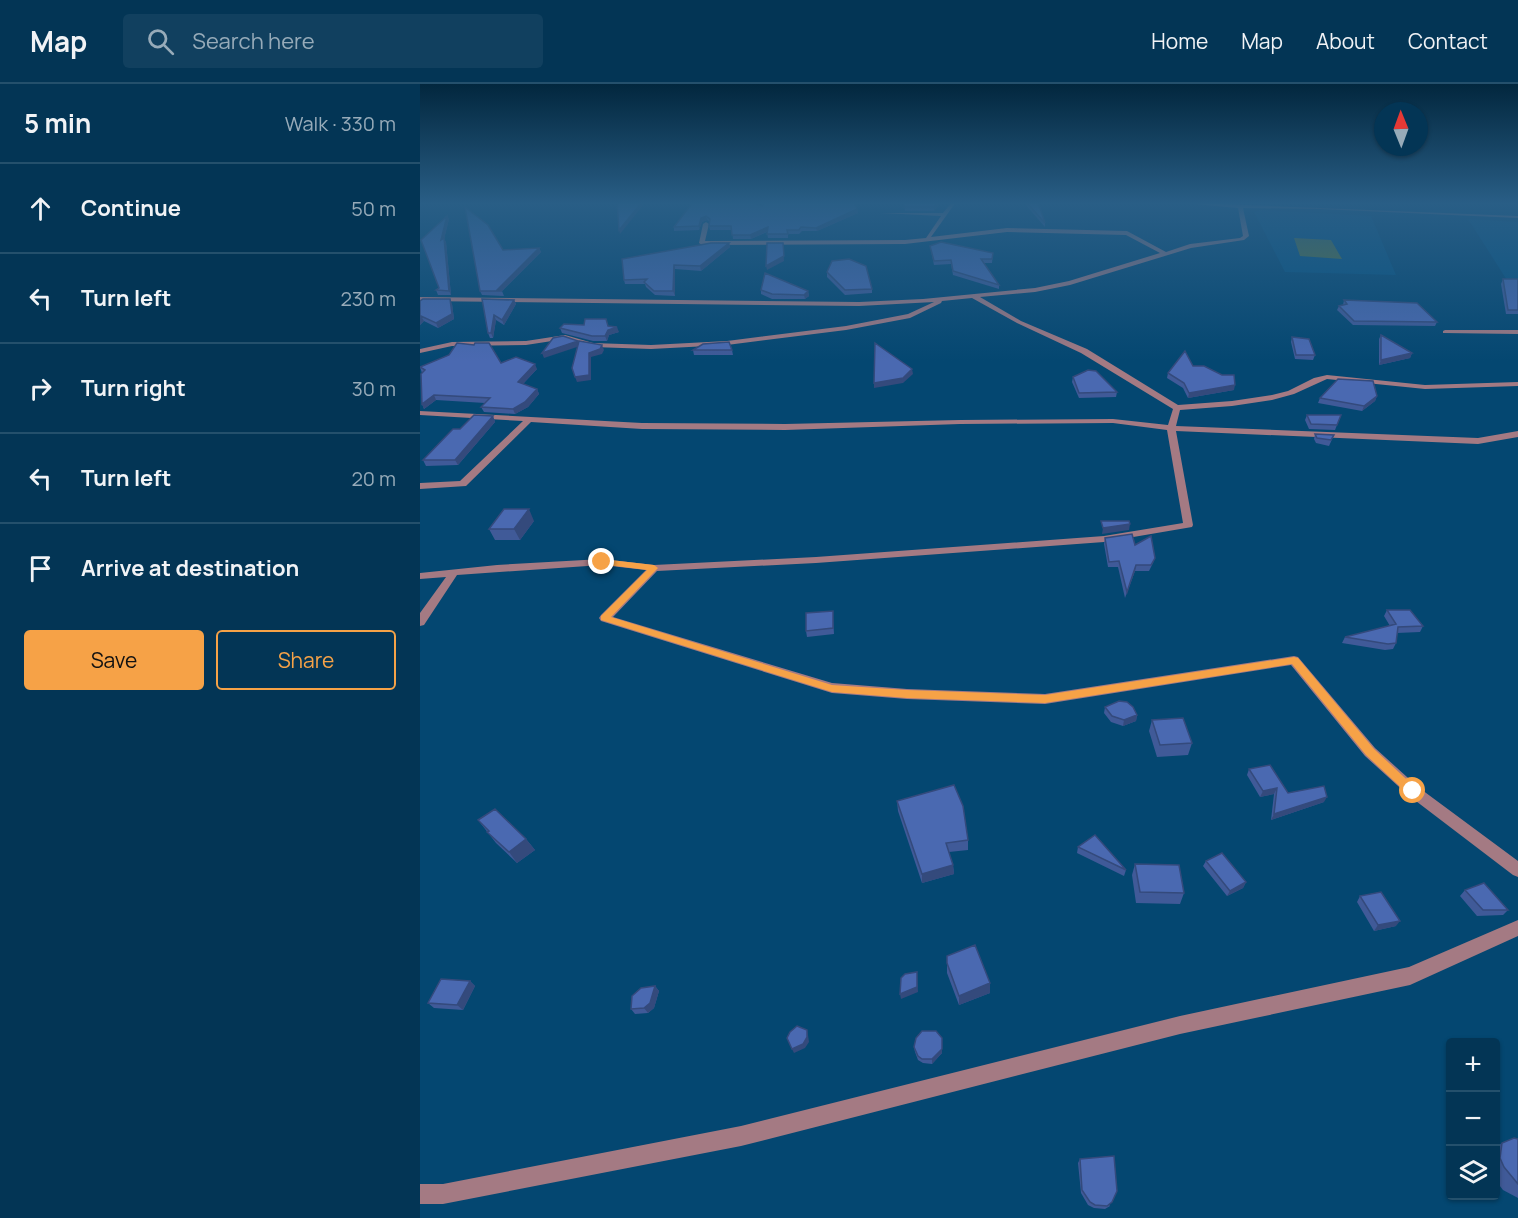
<!DOCTYPE html>
<meta charset="utf-8">
<style>
body{margin:0;font-family:Manrope,sans-serif;background:#11405f;color:#f1f3f6}
.controls{position:absolute;right:18px;bottom:18px;display:grid;overflow:hidden;border-radius:6px;box-shadow:0 2px 4px #0004}
.controls button{width:54px;height:54px;display:grid;place-items:center;padding:0;border:0;border-bottom:2px solid #24506c;background:#033555;color:#f1f3f6;font:30px sans-serif}
.compass{position:absolute;left:954px;top:18px;width:54px;height:54px;border-radius:50%;background:#033555;box-shadow:0 2px 4px #0004;rotate:359deg}
.stop{position:absolute;width:18px;height:18px;margin:-14px;border:4px solid #f6a247;border-radius:50%;background:#fff}
.stop.end{background:#f6a247;border-color:#fff;box-shadow:0 2px 6px #0008}
.list{margin:0;padding:0;list-style:none}
h2{display:flex;justify-content:space-between;align-items:center;height:78px;margin:0;padding:0 24px;font-size:26px}
h2 small{font-size:20px;font-weight:400;color:#97abb9}
.list li{display:grid;grid-template-columns:39px 1fr auto;gap:18px;align-items:center;box-sizing:border-box;height:90px;padding:0 24px;border-top:2px solid #24506c}
.list b{display:block;font-size:22px;white-space:nowrap}
.list em{font-size:20px;font-style:normal;color:#97abb9}
.actions{display:flex;gap:12px;padding:18px 24px}
.actions a{flex:1;padding:14px 0;border:2px solid #f6a247;border-radius:6px;text-align:center;font-size:21px;color:#f6a247}
.actions .main{background:#f6a247;color:#111}
.icon{flex:none;width:33px;height:33px;fill:none;stroke:currentColor;stroke-width:2;stroke-linecap:round;stroke-linejoin:round}
.map{position:relative;flex:none;width:1098px;height:1134px;overflow:hidden}
header{display:flex;align-items:center;gap:36px;box-sizing:border-box;height:84px;padding:0 30px;background:#033555;border-bottom:2px solid #24506c}
header strong{font-size:28px}
nav{display:flex;gap:33px;margin-inline-start:auto;font-size:21px}
.search{width:420px;height:54px;background:#11405f;display:flex;align-items:center;gap:15px;box-sizing:border-box;padding:0 21px;border-radius:6px;color:#97abb9;font-size:22px}
main{display:flex}
aside{flex:1;background:#033555}
.map>svg:first-child{display:block}
.built{fill:#045281}
.green{fill:#607536}
.lines{fill:none;stroke-linecap:round;stroke-linejoin:round}
.minor{fill:#a47a83;fill-rule:evenodd}
.wall{fill:#405a98}
.shaded-wall{fill:#344a7c}
.building{fill:#4a69b1;stroke:#344a7c;stroke-width:1.5}
.route{fill:#f6a247}
</style>
<header>
<strong>Map</strong>
<div class="search"><svg class="icon" aria-label="search" viewBox="0 0 24 24"><circle cx="10" cy="10" r="6"/><path d="M15 15l6 6"/></svg>Search here</div>
<nav><a>Home</a><a>Map</a><a>About</a><a>Contact</a></nav>
</header>
<main>
<aside>
<h2>5 min<small>Walk · 330 m</small></h2>
<ul class="list">
<li><svg class="icon" aria-label="ahead" viewBox="0 0 24 24"><path d="M12 20V5M6 11l6-6 6 6"/></svg><div><b>Continue</b></div><em>50 m</em></li>
<li><svg class="icon" aria-label="left" viewBox="0 0 24 24"><path d="M17 20v-9H6M10 6l-5 5 5 5"/></svg><div><b>Turn left</b></div><em>230 m</em></li>
<li><svg class="icon" aria-label="right" viewBox="0 0 24 24"><path d="M7 20v-9h11M14 6l5 5-5 5"/></svg><div><b>Turn right</b></div><em>30 m</em></li>
<li><svg class="icon" aria-label="left" viewBox="0 0 24 24"><path d="M17 20v-9H6M10 6l-5 5 5 5"/></svg><div><b>Turn left</b></div><em>20 m</em></li>
<li><svg class="icon" aria-label="arrive" viewBox="0 0 24 24"><path d="M6 21V4h12l-3 4 3 4H6"/></svg><div><b>Arrive at destination</b></div></li>
</ul>
<div class="actions"><a class="main">Save</a><a>Share</a></div>
</aside>
<div class="map">
<svg width="1098" height="1134" viewBox="0 0 1098 1134">
<rect width="100%" height="100%" fill="#044771"/>
<path class="built" d="M840,126L951,132L976,191L865,188L834,128Z
M1048,135L1098,138V204H1092Z"/>
<path class="green" d="M874,154L911,156L922,175L880,172Z"/>
<g class="lines">
<path class="minor" d="M532,118H536L511,153L587,144L707,147L746,168L770,160L820,154L823,152L818,124L752,118L1098,132V134L899,125L823,124L829,152L824,156L771,164L650,201L615,208L560,213L601,237L667,265L758,321L812,317L852,311L868,307L894,294L907,291L1005,301L1098,298V302L1005,305L907,295L874,310L852,316L812,322L760,326L756,342L1058,354L1098,347V353L1058,360L756,347L773,441L772,443L684,458L396,479L237,487L193,533L412,599L487,605L625,610L874,572L878,573L955,664L998,703L1098,777V793L1093,791L988,711L945,672L871,581L625,620L487,615L412,609L181,537L179,534L181,531L226,486L182,481L37,491L4,541L0,542V529L26,493L0,495V489L77,481L182,475L234,481L396,473L684,452L763,439L747,346L693,339L540,340L365,346L222,345L111,338L46,402L0,405V399L40,397L103,337L0,331V327L222,339L365,340L540,336L693,335L748,341L753,325L661,269L597,239L552,214L522,217L521,219L490,234L426,246L307,261L231,265L173,263L145,255L106,261L32,262L0,269V265L32,258L106,257L145,251L173,259L231,261L307,257L426,242L488,230L514,218L439,222L0,217V213L439,218L503,215L615,204L649,197L740,169L706,151L587,148L485,160L282,161L279,159L283,140L286,138L289,140L285,157L485,156L506,154L521,132L460,129H523Z
M1025,246H1098V250L1023,249V247Z
M1098,836V852L990,901L760,950L321,1062L23,1120H0V1100H23L321,1042L760,932L989,883Z"/>
</g>
<path class="wall" d="M273,118L437,125L438,129L397,147H382L379,150H368V154H348L347,148L331,155H313L312,146H290L289,142L290,138L287,136L282,138L279,146L254,147V143Z
M484,118H522L514,127H485Z
M603,118H618L625,139V143Z
M27,132L29,135L24,155L26,158L31,211H18L16,206L19,204L1,156Z
M309,159L310,163L281,187L255,185V212L235,211L226,203L225,200H205L204,196Z
M510,162L573,169L572,179H564L579,201V205L533,191L531,180L514,181Z
M119,164L121,168L82,207L84,212L62,211L60,207L83,166Z
M407,188L452,205V209L425,211L407,193Z
M1083,195H1098V230H1086L1081,200Z
M341,206L388,207L389,212L385,215H352L341,210Z
M62,215L94,216L96,220L84,241L76,236L73,254H70L68,249Z
M924,216L1017,238L1015,242L933,241L917,226L919,222L923,221Z
M0,217L32,220L34,235L18,244L4,237L0,241Z
M188,242L199,248L189,251L187,257H173L142,249L140,244Z
M961,251L992,269L990,274L959,281V255Z
M872,253L895,271L893,276L875,275L871,258Z
M273,266H312L313,271H274Z
M81,279L117,285L103,300L117,305L119,310L108,323L95,330L64,328L61,323L65,319L16,316L4,325L2,320V289L0,283Z
M773,282L814,306L768,314L763,304L747,294L748,289Z
M653,293L697,308L696,313L659,314L652,298Z
M957,312L955,317L942,327L898,319L900,314Z
M887,331H921L915,346L889,345L885,336Z
M73,332L75,338L38,381L6,382L3,376L40,345Z
M895,350L914,351L909,362L896,359L894,355Z
M114,437L100,456H75L69,445Z
M685,454L715,461L735,474L733,479L729,487H715L705,514L698,483H688L684,460Z
M967,526L1003,542L1000,548L977,549L976,559L973,565L965,566L922,559L925,553L970,542L964,532Z
M413,533L414,550L387,553L386,547Z
M685,623L717,631L716,637L703,642L691,638L684,629Z
M732,636L772,659L768,671L737,673L729,647Z
M829,685L868,709L904,718L851,736L854,710L840,713L827,691Z
M477,717L548,756V766L529,768L533,781L534,790L502,799L478,727Z
M58,736L106,755L115,766L97,779L76,759Z
M658,763L706,786L704,792L657,769Z
M786,777L826,798L823,804L807,812L783,782Z
M715,780L764,809L760,820L716,819L712,791Z
M1045,806L1088,826L1083,831L1057,832L1040,812Z
M940,812L976,842L954,847L937,818Z
M527,872L570,899V909L539,921L527,889Z
M50,897L55,902L43,926L14,924L8,919Z
M235,902L239,907L234,924L228,929L215,930L211,925Z
M522,954V969L512,980L503,979L498,976L495,968L494,963Z
M1098,1055V1114L1083,1106L1076,1097V1063L1082,1059Z
M660,1075L690,1122L685,1125L674,1124L668,1121L661,1109L658,1079Z"/>
<path class="shaded-wall" d="M222,118H224V120L200,150L199,146Z
M519,118H522L514,127V123Z
M437,125L438,129L397,147L396,144Z
M27,132L29,135L24,155L26,158L31,211L29,207L21,156Z
M286,132L287,136L282,138L279,146V142L281,134Z
M348,143V147L331,155L330,151Z
M309,159L310,163L281,187L280,182Z
M363,159L364,177L347,186L346,182Z
M119,164L121,168L82,207L77,206Z
M254,181L255,185V212L253,207Z
M388,207L389,212L385,215L384,211Z
M30,215L32,220L34,235L18,244L16,239Z
M94,216L96,220L84,241L82,236Z
M74,231L76,236L73,254L71,249Z
M1,232L4,237L0,241V234Z
M197,243L199,248L189,251L187,257L185,252L188,246Z
M158,257L160,262L124,274L122,269Z
M182,261L184,266L182,270L171,273V296L157,298L155,293L169,269Z
M992,269L990,274L959,281L961,276Z
M115,280L117,285L100,303L98,298Z
M492,285L493,290L483,299L454,304V299Z
M815,301L814,306L768,314L769,309Z
M117,305L119,310L108,323L95,330L93,325Z
M14,311L16,316L4,325L2,320Z
M957,312L955,317L942,327L944,322Z
M73,332L75,338L38,381L35,376Z
M109,425L114,437L100,456L94,445Z
M710,440L709,446L682,450L683,444Z
M716,481L715,487L705,514Z
M717,631L716,637L703,642L704,636Z
M857,704L854,710L840,713L843,707Z
M907,713L904,718L851,736L854,730Z
M106,755L115,766L97,779L89,768Z
M533,781L534,790L502,799V790Z
M826,798L823,804L807,812L810,807Z
M980,837L976,842L954,847L958,841Z
M497,888L498,908L481,915L480,910Z
M50,897L55,902L43,926L37,921Z
M570,899V909L539,921V912Z
M235,902L239,907L234,924L228,929L224,924Z
M387,946L388,951L389,958L385,964L374,969L372,965Z
M522,965V969L512,980V975Z"/>
<path class="building" d="M197,118H222L199,146Z
M273,118H331L342,122L344,118H434L437,125L396,144L381,143L379,146H367L368,150H347L348,143L330,151H312L311,142H289L290,135L286,132L281,134L279,142L254,143Z
M484,118H519L514,123H484Z
M606,118H618L625,139Z
M45,123L68,141L83,166L119,164L77,206L82,207H60Z
M27,132L21,156L24,154L29,207L16,206L19,204L1,156Z
M521,158L573,169L572,175H561L579,201L533,187L531,176L514,177L510,162Z
M291,159H309L280,182L254,181L253,207H234L224,198L227,195L204,196L202,175Z
M347,159H363L364,172L346,182Z
M429,175L446,182L452,205L425,206L407,188L412,177Z
M345,189L388,207L384,211L352,210L341,206Z
M1083,195H1098V226H1088Z
M3,215H30L32,230L16,239L1,232L0,234V217Z
M62,215L94,216L82,236L74,231L71,249H68Z
M924,216L997,219L1017,238L934,237L919,222L927,220Z
M165,235H186L188,242L197,243L188,246L185,252H172L140,244L144,240L164,241Z
M961,251L992,269L961,276Z
M143,252L158,257L122,269L133,254Z
M872,253L889,255L895,271H876Z
M159,257L182,261L180,265L169,269V291L155,293L152,284Z
M309,258L312,266H273L283,260Z
M37,259L54,261L55,259H69L81,279L96,273L115,280L98,298L117,305L105,318L93,325L61,323L70,314L14,311L2,320L1,290L5,286L0,283L29,271Z
M455,259L492,285L483,294L454,299Z
M765,267L773,282H784L802,291H814L815,301L769,309L764,299L748,289Z
M668,286L676,287L697,308L659,309L653,293Z
M918,295L953,297L957,312L944,322L900,314Z
M54,331L73,332L35,376H3L33,345H40Z
M887,331H921L917,341L891,340Z
M895,350L914,351L911,356L897,354Z
M84,425H109L94,445H69Z
M681,437H709L710,440L683,444Z
M712,450L715,461L731,452L735,474L731,481H716L707,508L699,477L689,478L685,454Z
M967,526H990L1003,542L978,543L976,559L968,560L925,553L976,540Z
M413,527V544L386,547V529Z
M699,617L707,618L713,623L717,631L704,636L692,632L685,623Z
M763,634L772,659L740,661L732,636Z
M850,681L868,709L904,702L907,713L854,730L857,704L843,707L829,685Z
M534,701L543,722L548,756L526,759L533,781L502,790L477,717Z
M75,725L106,755L89,768L67,748L69,747L58,736Z
M675,751L706,786L658,763Z
M802,769L826,798L810,807L786,777Z
M715,780L759,781L764,809L720,808Z
M1064,799L1088,826H1063L1045,806Z
M961,808L980,837L958,841L940,812Z
M555,861L570,899L539,912L527,879V872Z
M497,888V903L480,910L481,894L485,890Z
M21,895L50,897L37,921L8,919Z
M235,902L230,919L224,924L211,925L212,912L221,904Z
M377,942L387,946V953L383,960L372,965L367,954L370,948Z
M502,947H516L522,954V965L512,975H502L498,972L494,963L496,954Z
M1094,1054L1098,1055V1100L1084,1083L1080,1074L1082,1059Z
M694,1072L697,1107L692,1118L687,1122L675,1121L670,1118L662,1106L660,1075Z"/>
<linearGradient id="sky" x2="0" y2="1"><stop stop-color="#02273e"/><stop offset="0.43" stop-color="#295e86"/><stop offset="1" stop-color="#295e86" stop-opacity="0"/></linearGradient>
<rect width="1098" height="277" fill="url(#sky)"/>
<path class="route" d="M182,475L234,481L238,484L191,533L412,601L487,606L625,611L874,573L878,574L954,665L999,707L993,712L989,711L946,671L872,580L625,619L487,614L412,608L181,536V532L227,486L179,480V476Z"/>
</svg>
<div class="controls">
<button>+</button>
<button>−</button>
<button><svg class="icon" aria-label="layers" viewBox="0 0 24 24"><path d="M12 4l9 5-9 5-9-5zM3 14l9 5 9-5"/></svg></button>
</div>
<svg class="compass" viewBox="-18 -18 36 36"><path d="M0-13l5 13h-10z" fill="#e53935"/><path d="M0 13l5-13h-10z" fill="#97abb9"/></svg>
<div class="stop" style="left:993px;top:707px"></div>
<div class="stop end" style="left:182px;top:478px"></div>
</div>
</main>
